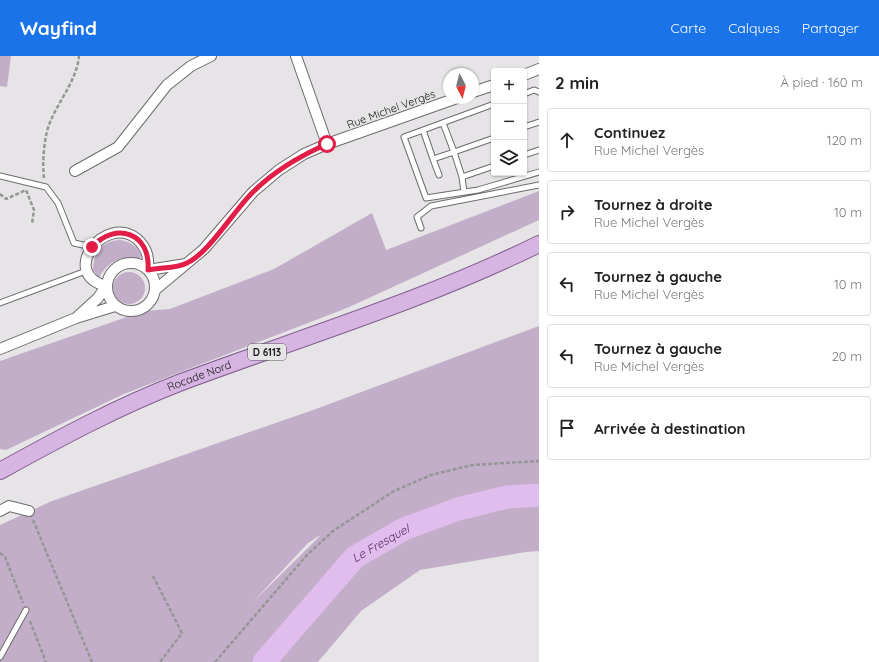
<!DOCTYPE html>
<html lang="fr">
<meta charset="utf-8">
<style>
body{margin:0;font-family:Quicksand,sans-serif;background:#f6f6f6;color:#222}
.controls{position:absolute;right:12px;top:12px;display:grid;overflow:hidden;border-radius:4px;box-shadow:0 1px 3px #0004}
.controls button{width:36px;height:36px;display:grid;place-items:center;padding:0;border:0;border-bottom:1px solid #e0e0e0;background:#fff;color:#222;font:20px sans-serif}
.compass{position:absolute;left:443px;top:12px;width:36px;height:36px;border-radius:50%;background:#fff;box-shadow:0 1px 3px #0004;rotate:173deg}
.stop{position:absolute;width:12px;height:12px;margin:-9px;border:3px solid #e11d48;border-radius:50%;background:#fff}
.stop.end{background:#e11d48;border-color:#fff;box-shadow:0 1px 4px #0008}
.list{margin:0;padding:0;list-style:none}
h2{display:flex;justify-content:space-between;align-items:center;height:52px;margin:0;padding:0 16px;font-size:17px}
h2 small{font-size:13px;font-weight:400;color:#767676}
.list li{display:grid;grid-template-columns:26px 1fr auto;gap:12px;align-items:center;box-sizing:border-box;height:64px;margin:0 8px 8px;padding:0 8px;border:1px solid #e0e0e0;border-radius:4px}
.list b{display:block;font-size:15px;white-space:nowrap}
.list p{margin:0;font-size:13px;white-space:nowrap;color:#767676}
.list em{font-size:13px;font-style:normal;color:#767676}
.icon{flex:none;width:22px;height:22px;fill:none;stroke:currentColor;stroke-width:2;stroke-linecap:round;stroke-linejoin:round}
.map{position:relative;flex:none;width:539px;height:606px;overflow:hidden}
header{display:flex;align-items:center;gap:24px;box-sizing:border-box;height:56px;padding:0 20px;background:#1a73e8;color:#fff}
header strong{font-size:19px}
nav{display:flex;gap:22px;margin-inline-start:auto;font-size:14px}
main{display:flex}
aside{flex:1;background:#fff}
.map>svg:first-child{display:block}
.green{fill:#c3aeca;fill-rule:evenodd}
.lines{fill:none;stroke-linecap:round;stroke-linejoin:round}
.river{stroke:#e0bded;stroke-width:23}
.lane-casing{stroke:#6d6b6e;stroke-width:7}
.street-casing{stroke:#6d6b6e;stroke-width:12}
.primary-casing{stroke:#825f8f;stroke-width:18}
.path{stroke:#979697;stroke-width:2.5;stroke-dasharray:4 2;stroke-linecap:butt}
.lane{stroke:#fff;stroke-width:5}
.street{stroke:#fff;stroke-width:10}
.primary{stroke:#d6b5e2;stroke-width:16}
.route{stroke:#e11d48;stroke-width:5}
.labels{text-anchor:middle;dominant-baseline:central;stroke-width:3;stroke-linejoin:round;paint-order:stroke}
.shield{fill:#e6e4e6;stroke:#565656;stroke-width:1}
.shield-label{font-size:10px;font-weight:bold;fill:#191919}
.street-label{font-size:11px;fill:#191919;stroke:#e6e4e6}
.water-label{font-size:12px;font-style:italic;fill:#542963;stroke:#e6e4e6}
</style>
<header>
<strong>Wayfind</strong>
<nav><a>Carte</a><a>Calques</a><a>Partager</a></nav>
</header>
<main>
<div class="map">
<svg width="539" height="606" viewBox="0 0 539 606">
<rect width="100%" height="100%" fill="#e6e4e6"/>
<path class="green" d="M0,0H11L7,31L0,30Z
M539,135V164L347,252L124,338L6,394L0,393V305L144,255L170,253L274,213L372,157L386,194Z
M119,184C129,185 137,190 141,199L140,203C121,199 109,205 99,221L93,214C93,197 102,185 119,184Z
M113 232a16 16 0 1 1 32 0a16 16 0 1 1-32 0Z
M539,270V495L526,496L420,514L361,555L318,606H0V469L52,445L313,354ZM319,480H320L252,547L308,487Z"/>
<g class="lines">
<path class="river" id="s1" d="M264,606L355,501L404,473L458,453L507,441L539,439"/>
<defs>
<path id="lane" d="M524,38L534,34L539,36
M494,48L404,81L426,142L478,134L539,116
M443,67L454,96L494,82
M524,71L539,66
M423,74L433,103L454,96L462,121
M524,99L539,94
M433,103L439,119
M0,120L46,131L58,147L74,187L92,191
M464,136L462,121L494,110
M421,172L417,161L431,150L539,129
M0,247L86,215
M0,601L26,554"/>
<path id="street" d="M296,0L327,88
M524,19L539,13
M473,36L494,29
M75,115L118,91L167,29L191,10L211,0
M107 231a24 24 0 1 1 48 0a24 24 0 1 1-48 0Z
M155,234L204,193L253,136L279,114L304,98L327,88L457,42
M76,262L98,242L106,230C58,217 106,157 137,183C147,192 149,201 148,214L186,208
M0,293L76,262L115,250
M0,455L9,450L29,455"/>
<g id="primary">
<path id="s2" d="M0,415C58,383 117,351 179,327C299,282 423,245 539,188"/>
</g>
</defs>
<use href="#lane" class="lane-casing"/>
<use href="#street" class="street-casing"/>
<use href="#primary" class="primary-casing"/>
<path class="path" d="M44,122C42,107 44,78 51,64C60,43 77,23 79,0
M0,138L6,143L26,134L34,154L32,168
M33,464L92,606
M0,497L5,501L23,547
M153,520L182,577L160,606
M30,565L46,606
M215,606L307,499L333,475L394,435L431,419L472,409L539,405"/>
<use href="#lane" class="lane"/>
<use href="#street" class="street"/>
<use href="#primary" class="primary"/>
</g>
<g class="lines">
<path class="route" d="M92,191C116,165 151,177 148,214C160,211 176,213 187,207C209,197 235,153 253,136C274,115 300,100 327,88"/>
</g>
<g class="labels">
<rect class="shield" x="248" y="288" width="38" height="16" rx="3"/>
<g class="shield-label">
<text x="267" y="296">D 6113</text>
</g>
<g class="street-label">
<text transform="translate(391 53) rotate(-20)">Rue Michel Vergès</text>
<text stroke="none"><textPath href="#s2" startOffset="221">Rocade Nord</textPath></text>
</g>
<g class="water-label">
<text stroke="none"><textPath href="#s1" startOffset="168">Le Fresquel</textPath></text>
</g>
</g>
</svg>
<div class="controls">
<button>+</button>
<button>−</button>
<button><svg class="icon" aria-label="layers" viewBox="0 0 24 24"><path d="M12 4l9 5-9 5-9-5zM3 14l9 5 9-5"/></svg></button>
</div>
<svg class="compass" viewBox="-18 -18 36 36"><path d="M0-13l5 13h-10z" fill="#e53935"/><path d="M0 13l5-13h-10z" fill="#767676"/></svg>
<div class="stop" style="left:327px;top:88px"></div>
<div class="stop end" style="left:92px;top:191px"></div>
</div>
<aside>
<h2>2 min<small>À pied · 160 m</small></h2>
<ul class="list">
<li><svg class="icon" aria-label="ahead" viewBox="0 0 24 24"><path d="M12 20V5M6 11l6-6 6 6"/></svg><div><b>Continuez</b><p>Rue Michel Vergès</p></div><em>120 m</em></li>
<li><svg class="icon" aria-label="right" viewBox="0 0 24 24"><path d="M7 20v-9h11M14 6l5 5-5 5"/></svg><div><b>Tournez à droite</b><p>Rue Michel Vergès</p></div><em>10 m</em></li>
<li><svg class="icon" aria-label="left" viewBox="0 0 24 24"><path d="M17 20v-9H6M10 6l-5 5 5 5"/></svg><div><b>Tournez à gauche</b><p>Rue Michel Vergès</p></div><em>10 m</em></li>
<li><svg class="icon" aria-label="left" viewBox="0 0 24 24"><path d="M17 20v-9H6M10 6l-5 5 5 5"/></svg><div><b>Tournez à gauche</b><p>Rue Michel Vergès</p></div><em>20 m</em></li>
<li><svg class="icon" aria-label="arrive" viewBox="0 0 24 24"><path d="M6 21V4h12l-3 4 3 4H6"/></svg><div><b>Arrivée à destination</b></div></li>
</ul>
</aside>
</main>
